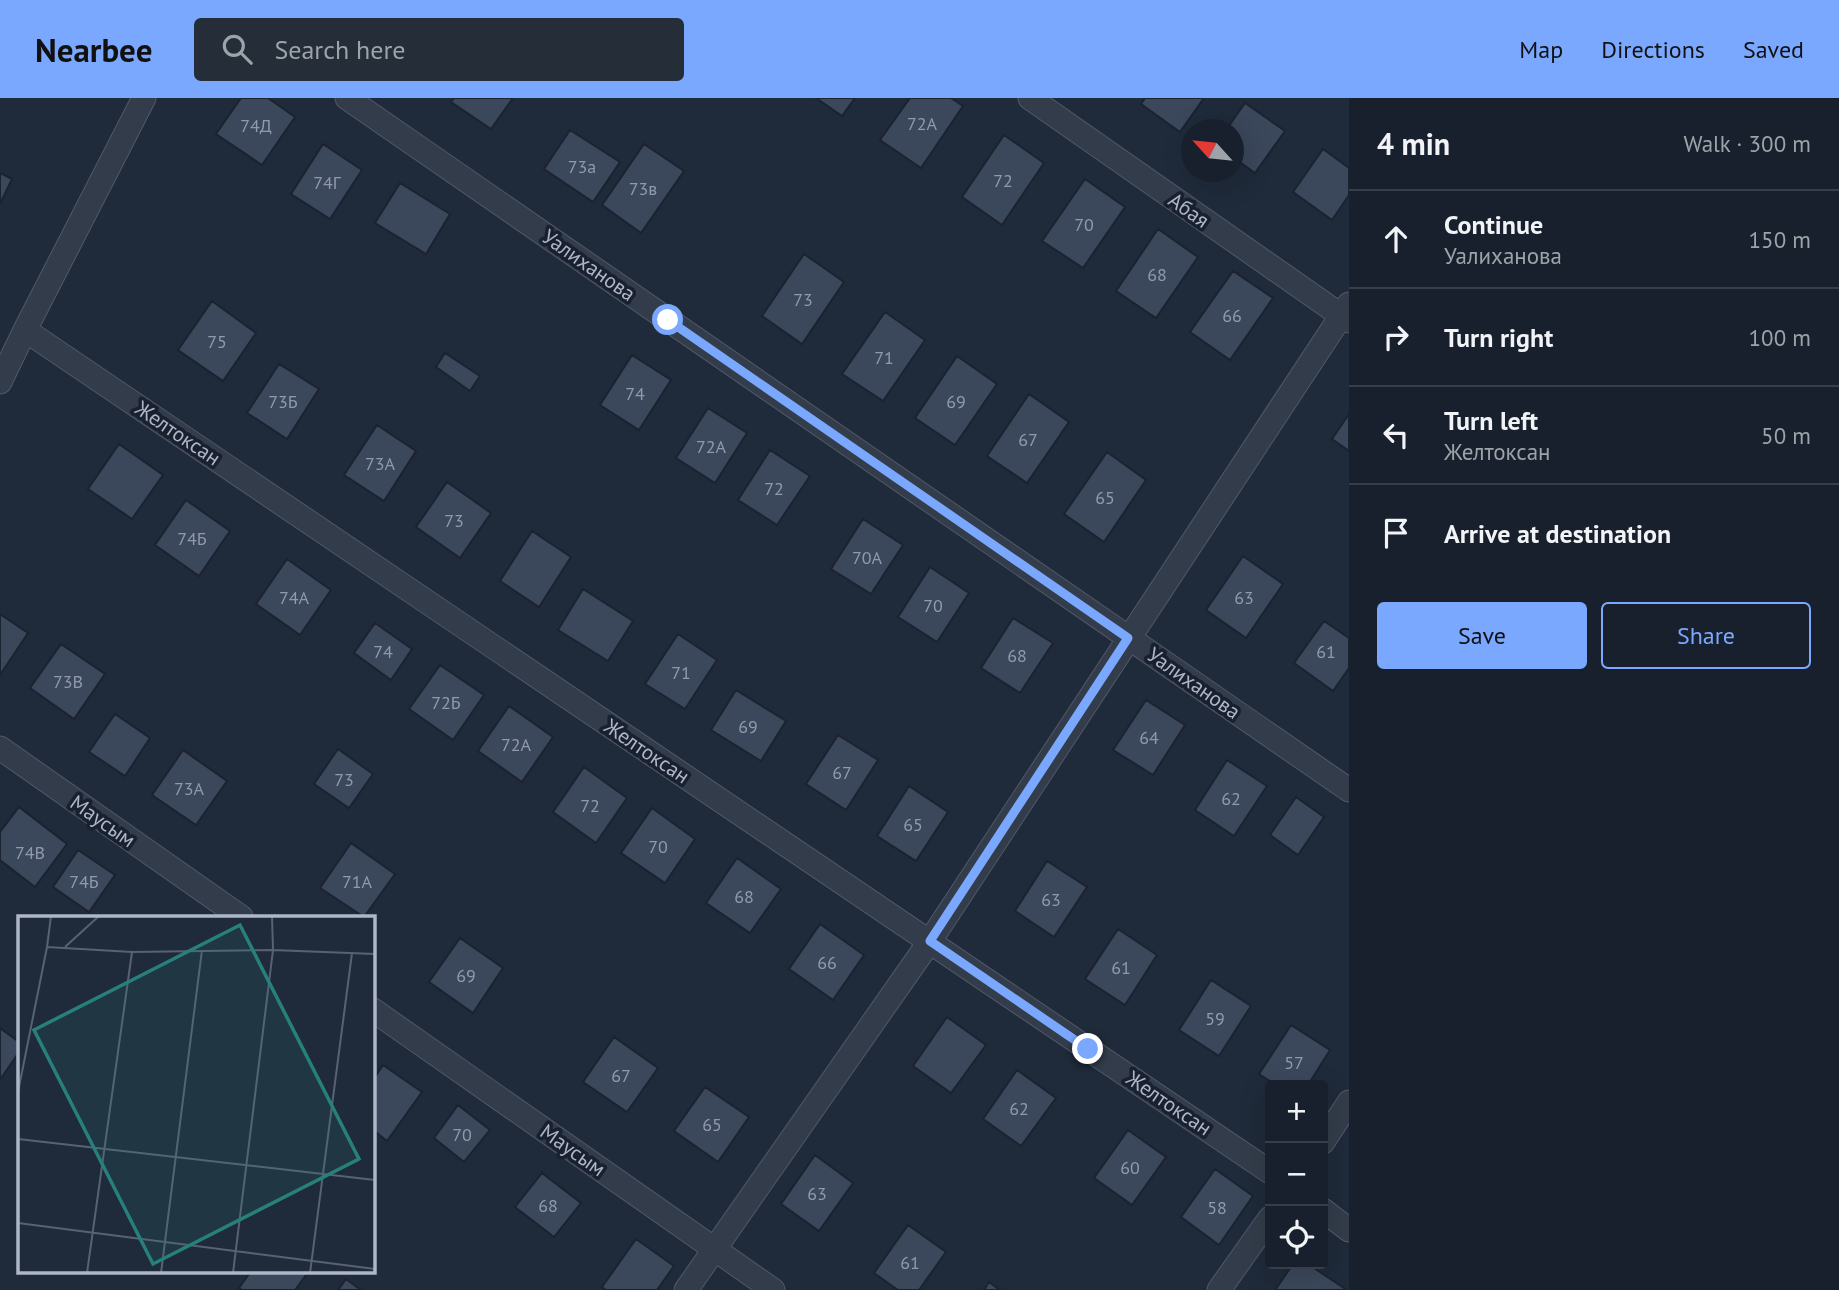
<!DOCTYPE html>
<meta charset="utf-8">
<style>
body{margin:0;font-family:"PT Sans",sans-serif;background:#242d38;color:#f1f3f6}
.controls{position:absolute;right:21px;bottom:21px;display:grid;overflow:hidden;border-radius:7px;box-shadow:0 7px 28px #0002}
.controls button{width:63px;height:63px;display:grid;place-items:center;padding:0;border:0;border-bottom:2px solid #363e48;background:#17202c;color:#f1f3f6;font:35px sans-serif}
.compass{position:absolute;left:1181px;top:21px;width:63px;height:63px;border-radius:50%;background:#17202c;box-shadow:0 7px 28px #0002;rotate:297deg}
.stop{position:absolute;width:21px;height:21px;margin:-16px;border:5px solid #7ba8ff;border-radius:50%;background:#fff}
.stop.end{background:#7ba8ff;border-color:#fff;box-shadow:0 2px 7px #0008}
.list{margin:0;padding:0;list-style:none}
h2{display:flex;justify-content:space-between;align-items:center;height:91px;margin:0;padding:0 28px;font-size:30px}
h2 small{font-size:23px;font-weight:400;color:#9ea3a9}
.list li{display:grid;grid-template-columns:46px 1fr auto;gap:21px;align-items:center;box-sizing:border-box;height:98px;padding:0 28px;border-top:2px solid #363e48}
.list b{display:block;font-size:26px;white-space:nowrap}
.list p{margin:0;font-size:23px;white-space:nowrap;color:#9ea3a9}
.list em{font-size:23px;font-style:normal;color:#9ea3a9}
.actions{display:flex;gap:14px;padding:21px 28px}
.actions a{flex:1;padding:16px 0;border:2px solid #7ba8ff;border-radius:7px;text-align:center;font-size:24px;color:#7ba8ff}
.actions .main{background:#7ba8ff;color:#111}
.icon{flex:none;width:38px;height:38px;fill:none;stroke:currentColor;stroke-width:2;stroke-linecap:round;stroke-linejoin:round}
.map{position:relative;flex:none;width:1349px;height:1192px;overflow:hidden}
header{display:flex;align-items:center;gap:42px;box-sizing:border-box;height:98px;padding:0 35px;background:#7ba8ff;color:#111}
header strong{font-size:33px}
nav{display:flex;gap:38px;margin-inline-start:auto;font-size:24px}
.search{width:490px;height:63px;background:#242d38;display:flex;align-items:center;gap:18px;box-sizing:border-box;padding:0 24px;border-radius:7px;color:#9ea3a9;font-size:26px}
main{display:flex}
aside{flex:1;background:#17202c}
.map>svg:first-child{display:block}
.building{fill:#3b475b;stroke:#1b2331;stroke-width:2}
.lines{fill:none;stroke-linecap:round;stroke-linejoin:round}
.street-casing{stroke:#515968;stroke-width:25}
.street{stroke:#333c4a;stroke-width:23}
.route{stroke:#7ba8ff;stroke-width:9}
.labels{text-anchor:middle;dominant-baseline:central;stroke-width:7;stroke-linejoin:round;paint-order:stroke}
.number-label{font-size:18px;fill:#919aac}
.street-label{font-size:21px;fill:#aeb6c7;stroke:#19212f}
.inset-road{fill:none;stroke:#586272;stroke-width:2}
.view{fill:#27807b;fill-opacity:0.15;stroke:#27807b;stroke-width:3.5}
.inset-edge{fill:none;stroke:#aeb6c7;stroke-width:3.5}
</style>
<header>
<strong>Nearbee</strong>
<div class="search"><svg class="icon" aria-label="search" viewBox="0 0 24 24"><circle cx="10" cy="10" r="6"/><path d="M15 15l6 6"/></svg>Search here</div>
<nav><a>Map</a><a>Directions</a><a>Saved</a></nav>
</header>
<main>
<div class="map">
<svg width="1349" height="1192" viewBox="0 0 1349 1192">
<rect width="100%" height="100%" fill="#1f2a3a"/>
<path class="building" d="M241,0H268L295,19L262,67L216,36Z
M454,0H513L491,31L451,4Z
M816,0H855L842,18Z
M910,0H951L963,8L921,70L880,42Z
M1145,0H1204L1180,34L1141,6Z
M1245,5L1285,33L1255,75L1234,60V32H1226Z
M570,32L620,64L593,104L544,71Z
M1004,37L1044,65L1002,127L962,99Z
M323,46L362,72L330,121L291,96Z
M644,46L684,73L641,135L602,107Z
M1323,51L1349,70V97L1332,122L1293,94Z
M0,75L12,81L0,106Z
M1085,81L1125,109L1083,170L1042,143Z
M400,85L450,116L426,156L375,125Z
M1158,131L1198,159L1156,220L1116,193Z
M804,156L844,184L802,246L762,218Z
M1233,173L1273,200L1230,262L1190,234Z
M212,203L256,235L223,283L178,252Z
M885,214L925,242L883,303L842,276Z
M445,255L480,278L470,293L436,269Z
M632,257L671,282L639,332L600,307Z
M957,258L997,286L955,347L915,320Z
M279,266L319,291L287,341L247,315Z
M1029,296L1069,324L1027,385L987,358Z
M708,310L747,335L715,385L676,360Z
M1349,316V353L1332,341Z
M377,327L416,353L384,403L344,377Z
M119,346L163,377L132,421L88,391Z
M770,352L810,378L777,427L738,402Z
M1107,354L1146,382L1104,444L1064,416Z
M447,384L491,415L460,460L416,429Z
M186,402L230,433L199,478L155,447Z
M863,421L903,447L871,496L831,471Z
M532,433L571,459L539,509L500,483Z
M1243,458L1283,486L1246,540L1206,512Z
M287,461L331,492L300,537L256,506Z
M930,469L969,495L937,544L898,519Z
M583,491L633,523L608,563L558,532Z
M0,516L28,535L0,577Z
M1013,520L1053,545L1020,595L981,570Z
M1324,523L1349,540V570L1333,593L1294,565Z
M375,525L412,551L391,582L354,555Z
M678,536L717,562L685,611L645,586Z
M61,546L105,576L74,621L30,590Z
M440,567L484,597L453,642L409,611Z
M736,592L786,623L761,663L711,632Z
M1146,602L1185,627L1153,677L1113,652Z
M509,608L553,639L522,684L478,653Z
M115,616L150,640L125,678L89,654Z
M838,637L878,662L846,712L806,686Z
M338,651L373,676L349,710L314,686Z
M183,652L227,683L196,727L152,697Z
M1227,662L1267,688L1234,738L1195,712Z
M584,669L627,700L596,745L553,714Z
M909,688L948,714L916,763L877,738Z
M1296,699L1324,719L1298,757L1270,737Z
M19,709L67,746L35,789L0,762V734Z
M652,710L695,741L665,785L621,755Z
M351,745L395,776L364,819L320,790Z
M78,752L115,777L89,814L53,789Z
M737,760L781,791L750,835L706,805Z
M1047,763L1087,789L1054,839L1015,813Z
M820,826L864,857L833,902L789,871Z
M1118,831L1157,857L1125,907L1085,881Z
M460,840L503,870L473,915L429,884Z
M1211,882L1251,908L1219,958L1179,932Z
M947,919L986,947L951,995L913,968Z
M1291,927L1330,952L1308,987H1276L1259,976Z
M0,930L19,944V954L0,982Z
M614,939L658,970L627,1014L583,984Z
M383,967L422,994L387,1043L373,1032V982Z
M1017,972L1056,1000L1021,1048L983,1021Z
M705,989L749,1019L718,1064L674,1033Z
M458,1007L490,1032L464,1064L434,1040Z
M1128,1032L1166,1059L1132,1107L1094,1080Z
M815,1057L853,1085L819,1133L781,1106Z
M1215,1071L1253,1098L1219,1147L1181,1119Z
M542,1075L581,1105L554,1139L515,1109Z
M908,1127L946,1154L919,1192H898L874,1175Z
M636,1141L674,1168L657,1192H606L602,1189Z
M1293,1166H1308L1347,1192H1275Z
M251,1173H309L295,1192H242L239,1190Z
M346,1181L361,1192H338Z
M989,1184L1000,1192H984Z"/>
<g class="lines">
<defs>
<path id="street" d="M347,0L1349,692
M1030,0L1349,223
M25,232L1270,1074
M0,284L25,232L144,0
M0,650L241,819
M373,912L773,1192
M1323,1044L1349,1004
M1323,1112L1349,1132
M686,1192L930,843L1349,206
M1219,1192L1270,1120"/>
</defs>
<use href="#street" class="street-casing"/>
<use href="#street" class="street"/>
</g>
<g class="lines">
<path class="route" d="M668,222L1128,540L930,843L1088,951"/>
</g>
<g class="labels">
<g class="number-label">
<text x="922" y="25">72А</text>
<text x="256" y="27">74Д</text>
<text x="582" y="68">73а</text>
<text x="1003" y="82">72</text>
<text x="327" y="84">74Г</text>
<text x="643" y="90">73в</text>
<text x="1084" y="126">70</text>
<text x="1157" y="176">68</text>
<text x="803" y="201">73</text>
<text x="1232" y="217">66</text>
<text x="217" y="243">75</text>
<text x="884" y="259">71</text>
<text x="635" y="295">74</text>
<text x="283" y="303">73Б</text>
<text x="956" y="303">69</text>
<text x="1028" y="341">67</text>
<text x="711" y="348">72А</text>
<text x="380" y="365">73А</text>
<text x="774" y="390">72</text>
<text x="1105" y="399">65</text>
<text x="454" y="422">73</text>
<text x="192" y="440">74Б</text>
<text x="867" y="459">70А</text>
<text x="294" y="499">74А</text>
<text x="1244" y="499">63</text>
<text x="933" y="507">70</text>
<text x="383" y="553">74</text>
<text x="1326" y="553">61</text>
<text x="1017" y="557">68</text>
<text x="681" y="574">71</text>
<text x="68" y="583">73В</text>
<text x="446" y="604">72Б</text>
<text x="748" y="628">69</text>
<text x="1149" y="639">64</text>
<text x="516" y="646">72А</text>
<text x="842" y="674">67</text>
<text x="344" y="681">73</text>
<text x="189" y="690">73А</text>
<text x="1231" y="700">62</text>
<text x="590" y="707">72</text>
<text x="913" y="726">65</text>
<text x="658" y="748">70</text>
<text x="30" y="754">74В</text>
<text x="84" y="783">74Б</text>
<text x="357" y="783">71А</text>
<text x="744" y="798">68</text>
<text x="1051" y="801">63</text>
<text x="827" y="864">66</text>
<text x="1121" y="869">61</text>
<text x="466" y="877">69</text>
<text x="1215" y="920">59</text>
<text x="1294" y="964">57</text>
<text x="621" y="977">67</text>
<text x="1019" y="1010">62</text>
<text x="712" y="1026">65</text>
<text x="462" y="1036">70</text>
<text x="1130" y="1069">60</text>
<text x="817" y="1095">63</text>
<text x="548" y="1107">68</text>
<text x="1217" y="1109">58</text>
<text x="910" y="1164">61</text>
</g>
<g class="street-label">
<text transform="translate(1189 112) rotate(35)">Абая</text>
<text transform="translate(589 167) rotate(35)">Уалиханова</text>
<text transform="translate(178 335) rotate(34)">Желтоксан</text>
<text transform="translate(1194 585) rotate(35)">Уалиханова</text>
<text transform="translate(647 653) rotate(34)">Желтоксан</text>
<text transform="translate(103 723) rotate(35)">Маусым</text>
<text transform="translate(1169 1005) rotate(34)">Желтоксан</text>
<text transform="translate(573 1052) rotate(35)">Маусым</text>
</g>
</g>
<g transform="translate(18 818)">
<rect width="357" height="357" fill="#1f2a3a"/>
<path class="inset-road" d="M254,0L255,34L357,38M29,31L33,0M47,31L81,0M0,176L29,31L114,36L255,34L215,357M0,223L357,264M0,307L357,353M69,357L114,36M143,357L184,34M292,357L334,37"/>
<path class="view" d="M222,9L341,243L135,348L16,114Z"/>
<rect width="357" height="357" class="inset-edge"/>
</g>
</svg>
<div class="controls">
<button>+</button>
<button>−</button>
<button><svg class="icon" aria-label="locate" viewBox="0 0 24 24"><circle cx="12" cy="12" r="6"/><path d="M12 2v4M12 18v4M2 12h4M18 12h4"/></svg></button>
</div>
<svg class="compass" viewBox="-18 -18 36 36"><path d="M0-13l5 13h-10z" fill="#e53935"/><path d="M0 13l5-13h-10z" fill="#9ea3a9"/></svg>
<div class="stop" style="left:668px;top:222px"></div>
<div class="stop end" style="left:1088px;top:951px"></div>
</div>
<aside>
<h2>4 min<small>Walk · 300 m</small></h2>
<ul class="list">
<li><svg class="icon" aria-label="ahead" viewBox="0 0 24 24"><path d="M12 20V5M6 11l6-6 6 6"/></svg><div><b>Continue</b><p>Уалиханова</p></div><em>150 m</em></li>
<li><svg class="icon" aria-label="right" viewBox="0 0 24 24"><path d="M7 20v-9h11M14 6l5 5-5 5"/></svg><div><b>Turn right</b></div><em>100 m</em></li>
<li><svg class="icon" aria-label="left" viewBox="0 0 24 24"><path d="M17 20v-9H6M10 6l-5 5 5 5"/></svg><div><b>Turn left</b><p>Желтоксан</p></div><em>50 m</em></li>
<li><svg class="icon" aria-label="arrive" viewBox="0 0 24 24"><path d="M6 21V4h12l-3 4 3 4H6"/></svg><div><b>Arrive at destination</b></div></li>
</ul>
<div class="actions"><a class="main">Save</a><a>Share</a></div>
</aside>
</main>
